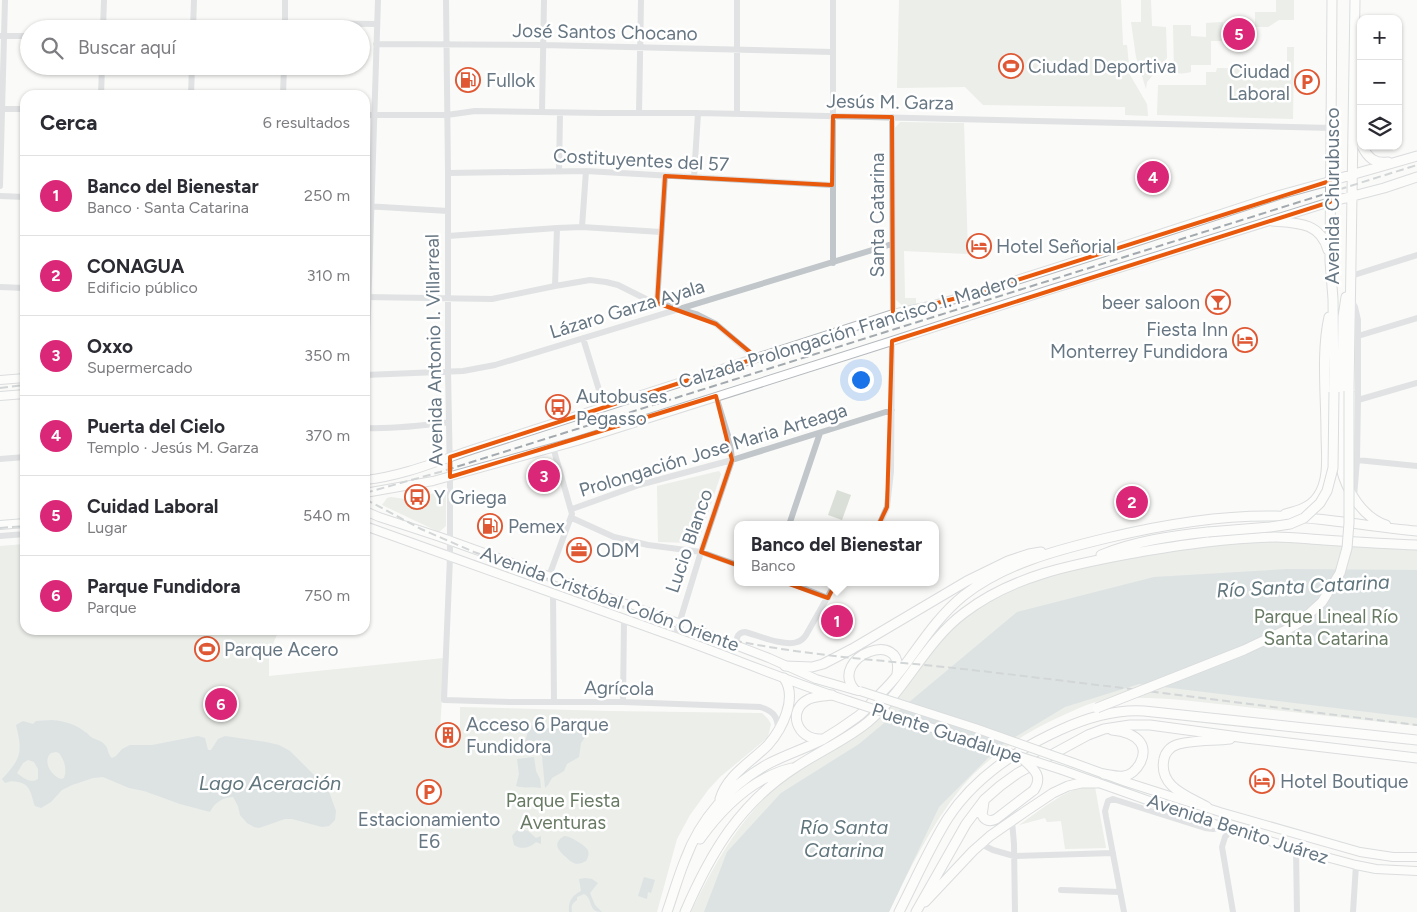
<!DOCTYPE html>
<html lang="es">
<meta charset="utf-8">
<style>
body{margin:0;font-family:Figtree,sans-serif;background:#f7f7f7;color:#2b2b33}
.controls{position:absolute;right:15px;top:15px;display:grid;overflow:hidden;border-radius:10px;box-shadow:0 1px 4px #0004}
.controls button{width:45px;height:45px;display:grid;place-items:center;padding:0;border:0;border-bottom:1px solid #e1e1e2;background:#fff;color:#2b2b33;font:25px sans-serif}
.you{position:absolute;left:860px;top:379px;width:18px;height:18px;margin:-12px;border:4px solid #fff;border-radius:50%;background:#1a73e8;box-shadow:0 0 0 8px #1a73e833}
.badge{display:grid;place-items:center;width:32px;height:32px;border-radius:50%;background:#db2777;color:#fff;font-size:16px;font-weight:700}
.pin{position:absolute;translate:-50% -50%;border:2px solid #fff;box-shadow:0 1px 5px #0006}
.popup{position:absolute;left:734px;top:521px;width:205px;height:65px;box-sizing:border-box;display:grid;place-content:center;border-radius:10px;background:#fff;filter:drop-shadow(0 1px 4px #0005);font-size:16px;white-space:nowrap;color:#7c7c81}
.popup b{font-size:19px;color:#2b2b33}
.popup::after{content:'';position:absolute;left:50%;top:100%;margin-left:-10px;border:10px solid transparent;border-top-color:#fff}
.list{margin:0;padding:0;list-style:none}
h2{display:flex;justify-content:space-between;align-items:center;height:65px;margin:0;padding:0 20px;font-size:21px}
h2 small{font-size:16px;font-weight:400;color:#7c7c81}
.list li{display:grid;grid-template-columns:32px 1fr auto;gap:15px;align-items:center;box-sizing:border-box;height:80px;padding:0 20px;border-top:1px solid #e1e1e2}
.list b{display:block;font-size:19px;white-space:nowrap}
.list p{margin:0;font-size:16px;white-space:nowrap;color:#7c7c81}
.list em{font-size:16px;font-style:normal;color:#7c7c81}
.icon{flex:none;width:28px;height:28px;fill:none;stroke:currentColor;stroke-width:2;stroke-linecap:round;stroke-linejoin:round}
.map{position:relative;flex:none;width:1417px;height:912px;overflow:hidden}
.search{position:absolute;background:#fff;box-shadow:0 1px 4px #0004;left:20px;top:20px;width:350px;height:55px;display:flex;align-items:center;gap:12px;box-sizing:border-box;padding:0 18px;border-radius:28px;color:#7c7c81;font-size:19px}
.panel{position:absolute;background:#fff;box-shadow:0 1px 4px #0004;left:20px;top:90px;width:350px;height:545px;border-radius:15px}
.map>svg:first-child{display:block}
.green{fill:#dadfd7}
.water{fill:#bbc7cb;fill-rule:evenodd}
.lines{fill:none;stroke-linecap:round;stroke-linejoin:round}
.major-casing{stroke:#b5babe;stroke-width:10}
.highway-casing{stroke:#b5b9bd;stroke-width:11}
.minor{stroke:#c1c6ca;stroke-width:6}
.major{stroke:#fff;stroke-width:8}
.highway{stroke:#fff;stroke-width:9}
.rail{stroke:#a3aaaf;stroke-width:2;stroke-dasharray:8 4;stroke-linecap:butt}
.major-bridge-casing{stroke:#b5babe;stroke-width:10;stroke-linecap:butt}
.highway-bridge-casing{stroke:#b5b9bd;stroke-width:11;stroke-linecap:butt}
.major-bridge{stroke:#fff;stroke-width:8}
.highway-bridge{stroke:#fff;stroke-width:9}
.marked{fill:none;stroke:#e8590c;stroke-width:4;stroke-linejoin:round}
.labels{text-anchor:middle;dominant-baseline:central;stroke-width:5;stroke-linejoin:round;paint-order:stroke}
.street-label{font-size:19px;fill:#667682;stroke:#fff}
.poi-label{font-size:19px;fill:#667682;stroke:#fff;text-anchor:start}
.park-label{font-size:19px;fill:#687a64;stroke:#fff}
.water-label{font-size:20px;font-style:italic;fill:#60757c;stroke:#fff}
</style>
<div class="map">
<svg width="1417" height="912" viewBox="0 0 1417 912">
<rect width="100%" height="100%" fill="#fafaf8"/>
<path class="green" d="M899,0H1121L1123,45H1127L1130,75L1147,104L1148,116L1125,115V107L983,105L965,87L897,88Z
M1141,0H1151L1152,26L1166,27L1167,58L1147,82L1146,89L1136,57L1131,22H1141Z
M1276,0H1294V20H1279L1268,27H1255V12H1276Z
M1223,22V41H1211V65H1191V72C1185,73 1179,75 1174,71L1173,25H1191V36L1206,37V23Z
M1287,47H1294L1293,119L1157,115L1158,85H1206V72H1216L1217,68L1287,69Z
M900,122L964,123L968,254L904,251L905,298H916V304L904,307L895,299V128Z
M719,471L721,474L700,537L693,543L658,542L657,486Z
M837,490L851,495L842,520L828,515Z
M446,491V526L439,532L382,505L387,498L391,497L405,499Z
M1280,541L1417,547V726C1354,719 1292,712 1229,705C1191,701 1141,694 1104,700C1087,703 1071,712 1055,719C1021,735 985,759 961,788C931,825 909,870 889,912H691C716,861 743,812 789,777C809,762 831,752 851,738L950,630L974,609L1014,590L1054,574L1161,548Z
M25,544V630H279L269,653V676L444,658L440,732H460V707L608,711L756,713H762L768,719L771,724L769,733L767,738L720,777L708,790L690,815L677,839L657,912H0V546Z
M1089,785L1095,787L1106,848L1065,849L1061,821L1047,822L1045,818L1019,825C1041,810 1062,791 1089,785Z"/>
<path class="water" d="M1287,569L1417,570V718L1139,684L1065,707L1000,746L939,807L889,912H704L727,852L781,793L859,744L1017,612L1154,577Z
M52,720C64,721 76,724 85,732C88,733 89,736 91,737C95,740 101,740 105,745C109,749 107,754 112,758L116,756L122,749L130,745H152L198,736L205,738L208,750H211L218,739L225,736L266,742L279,745L290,751L328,789L336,811L335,820L329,826L322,827L292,819H285L259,828L254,827L247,823L240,815L238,806L233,797C223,797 214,803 210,812L180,804L144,791L129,788L103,777L93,778L72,785L62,790L51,802L41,808L35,806C31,795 31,784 18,782C13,781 10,781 5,783L2,779C21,759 23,752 16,725L23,721L33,724L36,721ZM56,752L59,753C65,761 67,769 64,778L61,779C51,776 42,761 51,753ZM28,760L34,762L38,769V779C31,784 23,778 17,773L23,763Z
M530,725L542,728L586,729V736L581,743L579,757L567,764L564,771L552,778L548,785L545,788L542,756L537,751L524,745Z
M534,757L536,771L540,779L541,788C532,786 525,789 516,786L519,774L517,759Z
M520,829L528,831L536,838L541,836V844L536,842C530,848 521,850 514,845L512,836L516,831Z
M564,836C570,836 583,844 587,849C590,853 588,857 586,861C582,863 578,865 574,863C571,862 569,860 567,858C558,850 552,844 564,836Z
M644,877L655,880L651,893L648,892L647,899L638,896Z
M585,878L592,879L598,883L590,893L595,905L602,912C587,912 594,899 584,894L577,897V900C572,904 571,905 572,912H569C568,902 572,895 581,891L579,879Z"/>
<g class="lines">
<defs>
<path id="major" d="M0,380L25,378
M0,396L25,394
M365,480C403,476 438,461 474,449L893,314L934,305L973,294L1108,251L1279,195L1330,181
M365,493L433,481L577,441L892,341L1049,290L1330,202
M365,511L379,517L440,537L678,623L769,658L816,679L858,691
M0,525L25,523
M365,526C468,563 572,600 675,637C733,658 790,682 849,701
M1074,763L1126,782L1220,812L1360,852L1393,857H1417
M1062,770L1223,827L1296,849L1356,865L1376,869L1417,871"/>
<path id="highway" d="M1332,0L1330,261L1333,299L1334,392
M1362,146C1368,158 1375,164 1388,162
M1330,181L1417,156
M1330,202L1384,188L1417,177
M1272,221C1297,223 1320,222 1328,250
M1346,297L1343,317L1341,468C1346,490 1363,518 1386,525
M1349,391L1355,0
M1285,514C1297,511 1310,508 1318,496C1330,479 1326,453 1326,433C1326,396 1321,352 1329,317
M1101,555C1135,541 1171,536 1208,532
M785,666L812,667L823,664L852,649L967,581L1008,561L1029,554L1041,552
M854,689C829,657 905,627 897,674
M821,739C797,740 786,710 809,699C816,696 825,696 832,695
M1104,774C1111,775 1117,777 1124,776C1137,774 1149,754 1140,742C1134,734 1122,731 1112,730
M720,799C727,775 751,762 768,745C782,729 798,698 784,678
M984,802L982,815C985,821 990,822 996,819L1034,790
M1207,807C1188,796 1158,787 1164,759C1165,753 1170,747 1176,745C1189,740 1215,741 1230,739
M700,839C723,807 754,777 792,768
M925,902L973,851L990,836L1026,811L1053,793L1068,786L1081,783H1097
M667,912C673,895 678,877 685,860C700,819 730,785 768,764C785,755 804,749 822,740C834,733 846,725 857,717C863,713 868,707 873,701C882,692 891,684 898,674C919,647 936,618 963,596C1003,564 1057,550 1107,538C1161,525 1219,515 1275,516C1323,517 1370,527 1417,531
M685,912C711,852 740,803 796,767C820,751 846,740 868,722C906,690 925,642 964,613C1013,575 1075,564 1134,553C1181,545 1227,538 1275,537C1291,537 1308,539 1324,540C1355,542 1386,544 1417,545
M899,912C915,881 929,848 948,818C975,777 1016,750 1060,730C1086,718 1114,709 1144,711L1417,740
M916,912L966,824L984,800L1000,786L1018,773L1088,735L1104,729L1130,725H1150L1246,738L1417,758"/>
</defs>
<use href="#major" class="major-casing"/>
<use href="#highway" class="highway-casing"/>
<path class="minor" d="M446,0L448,173V371L450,477V557L444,700L510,702H623L760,707C773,711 778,716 778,730
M833,0V263
M285,23L377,24
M103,29L104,0
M193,29L194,0
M285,29V0
M1,36H29
M376,44L543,45L832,52
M101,95L102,66
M191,95L192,66
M283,95L284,66
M0,109H25
M542,112L544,0
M639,113L641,0
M737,114V0
M365,115H447L475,111L601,113H698L1332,128
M892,117L893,314
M559,171L560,113
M448,173L586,171L832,185
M694,177L698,113
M0,186L5,0
M0,196L25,197
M365,206L448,211
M582,227L586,171
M448,236L557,228L582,227L661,232
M1351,276L1417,255
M555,286L557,228
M0,287L25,288
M365,297L492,299L555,286L590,280L606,282L618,285L646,299L696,314L716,324L749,352L755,359
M1351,300L1355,307L1358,320V400L1357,460L1354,497
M657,303L665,176
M1358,336L1417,318
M583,338L604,406
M365,375L463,371L495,365L892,244
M366,375L378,0
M1358,400L1417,383
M365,428C394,429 420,426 449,422
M0,459L25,457
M1357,460L1417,466
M572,509L639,485L732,460L892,410
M572,518L614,537L648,545L701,552L738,565
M789,525L820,433
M879,525L887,507L891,471L892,341
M0,536L25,534
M549,576L572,514L553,447
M788,582L828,598
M553,594L554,702
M675,637L701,552L732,460L730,442L716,396
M736,644C737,637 737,633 745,632C757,635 785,647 797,642C801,641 804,638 806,635L836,582
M623,702L624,619
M1012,821L1014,844L1015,912
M1231,830L1225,837L1222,847L1233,912
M981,844L993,850L1014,856L1113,853
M1296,849L1297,912
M1061,890L1120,892
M1124,912L1106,817L1105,811L1108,801L1113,799L1205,828L1213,829L1223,827
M1353,912L1356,865"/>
<use href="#major" class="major"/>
<use href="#highway" class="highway"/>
<path class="rail" d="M0,388L25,385
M365,493L440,472L1417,165
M365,499L421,529L474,552L663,621C762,655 869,658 972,670C1121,687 1269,707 1417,725
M0,528L25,526"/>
<defs>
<path id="major-bridge" d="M860,691L975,728L1074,763
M849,701L1062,770"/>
<path id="highway-bridge" d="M1208,532L1270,527L1290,524L1304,518L1320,503L1327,491L1333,468L1334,392
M1097,708L1244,650L1286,630L1300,622L1322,602L1340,573L1347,548L1349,523V391
M1022,758C1032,768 1044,775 1034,790"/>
</defs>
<use href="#major-bridge" class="major-bridge-casing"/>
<use href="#highway-bridge" class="highway-bridge-casing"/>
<use href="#major-bridge" class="major-bridge"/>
<use href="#highway-bridge" class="highway-bridge"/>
</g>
<path d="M0 0H1417V912H0ZM833,116L892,117L893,314L973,294L1330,181V202L892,341L887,507L878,526L846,563L828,598L701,552L732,460L716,396L450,477V457L757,358L716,324L657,303L665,176L832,185Z" fill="#fafaf8" fill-opacity=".55" fill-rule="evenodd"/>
<path class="marked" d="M833,116L892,117L893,314L973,294L1330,181V202L892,341L887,507L878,526L846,563L828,598L701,552L732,460L716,396L450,477V457L757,358L716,324L657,303L665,176L832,185Z"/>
<defs>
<symbol id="stadium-ring" viewBox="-11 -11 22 22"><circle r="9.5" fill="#fff" stroke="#df5833" stroke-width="1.5"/><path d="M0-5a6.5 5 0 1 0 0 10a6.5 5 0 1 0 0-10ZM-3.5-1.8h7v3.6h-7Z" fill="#df5833"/></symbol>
<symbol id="fuel-ring" viewBox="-11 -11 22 22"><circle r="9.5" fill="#fff" stroke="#df5833" stroke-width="1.5"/><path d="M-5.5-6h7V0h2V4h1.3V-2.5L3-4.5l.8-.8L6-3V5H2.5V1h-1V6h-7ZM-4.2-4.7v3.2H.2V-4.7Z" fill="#df5833"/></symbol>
<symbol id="parking-ring" viewBox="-11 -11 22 22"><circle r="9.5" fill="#fff" stroke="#df5833" stroke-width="1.5"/><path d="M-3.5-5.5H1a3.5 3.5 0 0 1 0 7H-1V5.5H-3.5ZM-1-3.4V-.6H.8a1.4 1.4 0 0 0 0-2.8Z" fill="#df5833"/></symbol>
<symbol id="hotel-ring" viewBox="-11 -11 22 22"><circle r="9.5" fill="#fff" stroke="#df5833" stroke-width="1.5"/><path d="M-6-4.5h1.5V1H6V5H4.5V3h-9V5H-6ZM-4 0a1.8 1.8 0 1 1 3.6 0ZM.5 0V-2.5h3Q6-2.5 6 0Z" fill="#df5833"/></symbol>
<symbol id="bar-ring" viewBox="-11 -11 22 22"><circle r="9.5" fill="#fff" stroke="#df5833" stroke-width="1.5"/><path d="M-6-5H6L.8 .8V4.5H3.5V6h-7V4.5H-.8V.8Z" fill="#df5833"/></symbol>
<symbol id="bus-ring" viewBox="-11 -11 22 22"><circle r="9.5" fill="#fff" stroke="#df5833" stroke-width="1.5"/><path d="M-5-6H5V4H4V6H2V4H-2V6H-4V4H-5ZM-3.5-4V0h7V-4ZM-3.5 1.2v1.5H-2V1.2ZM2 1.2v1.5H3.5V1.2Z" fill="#df5833"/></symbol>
<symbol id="office-ring" viewBox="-11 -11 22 22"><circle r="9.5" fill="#fff" stroke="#df5833" stroke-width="1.5"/><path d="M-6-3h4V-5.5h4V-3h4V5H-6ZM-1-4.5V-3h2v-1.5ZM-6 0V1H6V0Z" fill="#df5833"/></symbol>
<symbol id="building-ring" viewBox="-11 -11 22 22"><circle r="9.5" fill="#fff" stroke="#df5833" stroke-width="1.5"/><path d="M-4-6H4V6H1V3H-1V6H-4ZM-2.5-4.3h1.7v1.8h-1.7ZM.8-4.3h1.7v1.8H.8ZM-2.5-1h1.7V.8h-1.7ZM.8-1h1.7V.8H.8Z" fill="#df5833"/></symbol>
</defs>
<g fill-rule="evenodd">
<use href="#stadium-ring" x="997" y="52" width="28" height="28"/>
<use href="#fuel-ring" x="454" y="66" width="28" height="28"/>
<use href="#parking-ring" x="1293" y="68" width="28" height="28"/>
<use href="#hotel-ring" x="965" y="232" width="28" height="28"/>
<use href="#bar-ring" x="1204" y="288" width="28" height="28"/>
<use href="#hotel-ring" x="1231" y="326" width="28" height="28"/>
<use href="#bus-ring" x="544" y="393" width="28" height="28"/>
<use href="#bus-ring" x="403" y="483" width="28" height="28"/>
<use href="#fuel-ring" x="476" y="512" width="28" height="28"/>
<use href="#office-ring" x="565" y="536" width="28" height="28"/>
<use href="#stadium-ring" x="193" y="635" width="28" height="28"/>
<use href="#building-ring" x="434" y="721" width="28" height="28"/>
<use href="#hotel-ring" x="1248" y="767" width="28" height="28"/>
<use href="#parking-ring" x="415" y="778" width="28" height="28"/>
</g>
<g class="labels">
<g class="street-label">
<text transform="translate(605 32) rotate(1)">José Santos Chocano</text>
<text transform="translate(890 102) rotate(1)">Jesús M. Garza</text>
<text transform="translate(641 160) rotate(3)">Costituyentes del 57</text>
<text transform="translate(1332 196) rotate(-90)">Avenida Churubusco</text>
<text transform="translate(877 215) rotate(-90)">Santa Catarina</text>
<text transform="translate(627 309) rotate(-17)">Lázaro Garza Ayala</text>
<text transform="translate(848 331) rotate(-17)">Calzada Prolongación Francisco I. Madero</text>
<text transform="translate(434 350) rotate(-91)">Avenida Antonio I. Villarreal</text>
<text transform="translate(713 450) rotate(-17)">Prolongación Jose Maria Arteaga</text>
<text transform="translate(689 541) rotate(-71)">Lucio Blanco</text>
<text transform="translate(610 599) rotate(20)">Avenida Cristóbal Colón Oriente</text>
<text transform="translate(619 688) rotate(1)">Agrícola</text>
<text transform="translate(947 733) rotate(18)">Puente Guadalupe</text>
<text transform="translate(1238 829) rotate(18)">Avenida Benito Juárez</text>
</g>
<g class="poi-label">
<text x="1028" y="66">Ciudad Deportiva</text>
<text x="1290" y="71" text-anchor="end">Ciudad<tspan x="1290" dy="22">Laboral</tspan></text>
<text x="486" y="80">Fullok</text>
<text x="996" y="246">Hotel Señorial</text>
<text x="1200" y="302" text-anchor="end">beer saloon</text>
<text x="1228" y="329" text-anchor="end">Fiesta Inn<tspan x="1228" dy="22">Monterrey Fundidora</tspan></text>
<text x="576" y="396">Autobuses<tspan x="576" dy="22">Pegasso</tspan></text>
<text x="434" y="497">Y Griega</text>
<text x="508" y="526">Pemex</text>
<text x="596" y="550">ODM</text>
<text x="224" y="649">Parque Acero</text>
<text x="466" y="724">Acceso 6 Parque<tspan x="466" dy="22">Fundidora</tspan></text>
<text x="1280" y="781">Hotel Boutique</text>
<text x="429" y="819" text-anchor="middle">Estacionamiento<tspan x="429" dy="22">E6</tspan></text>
</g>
<g class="park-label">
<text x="1326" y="616">Parque Lineal Río<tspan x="1326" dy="22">Santa Catarina</tspan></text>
<text x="563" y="800">Parque Fiesta<tspan x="563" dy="22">Aventuras</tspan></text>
</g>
<g class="water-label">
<text transform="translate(1303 586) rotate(-3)">Río Santa Catarina</text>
<text x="270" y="783">Lago Aceración</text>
<text x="844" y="827">Río Santa<tspan x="844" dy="23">Catarina</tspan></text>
</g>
</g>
</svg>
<div class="controls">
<button>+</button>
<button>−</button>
<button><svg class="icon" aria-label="layers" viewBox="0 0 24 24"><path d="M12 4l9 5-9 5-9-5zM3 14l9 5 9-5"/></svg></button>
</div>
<div class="you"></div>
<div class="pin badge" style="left:837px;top:621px">1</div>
<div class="popup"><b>Banco del Bienestar</b>Banco</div>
<div class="pin badge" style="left:1132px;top:502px">2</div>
<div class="pin badge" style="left:544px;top:476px">3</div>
<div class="pin badge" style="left:1153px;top:177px">4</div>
<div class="pin badge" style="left:1239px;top:34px">5</div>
<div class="pin badge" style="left:221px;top:704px">6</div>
<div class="search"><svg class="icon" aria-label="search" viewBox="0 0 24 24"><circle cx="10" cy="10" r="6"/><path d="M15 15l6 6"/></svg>Buscar aquí</div>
<section class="panel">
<h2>Cerca<small>6 resultados</small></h2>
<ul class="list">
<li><span class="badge">1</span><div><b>Banco del Bienestar</b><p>Banco · Santa Catarina</p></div><em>250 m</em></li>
<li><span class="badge">2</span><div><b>CONAGUA</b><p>Edificio público</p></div><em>310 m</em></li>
<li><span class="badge">3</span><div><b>Oxxo</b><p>Supermercado</p></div><em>350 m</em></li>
<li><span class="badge">4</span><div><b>Puerta del Cielo</b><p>Templo · Jesús M. Garza</p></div><em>370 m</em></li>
<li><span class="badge">5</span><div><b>Cuidad Laboral</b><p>Lugar</p></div><em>540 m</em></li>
<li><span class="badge">6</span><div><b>Parque Fundidora</b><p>Parque</p></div><em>750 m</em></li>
</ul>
</section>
</div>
